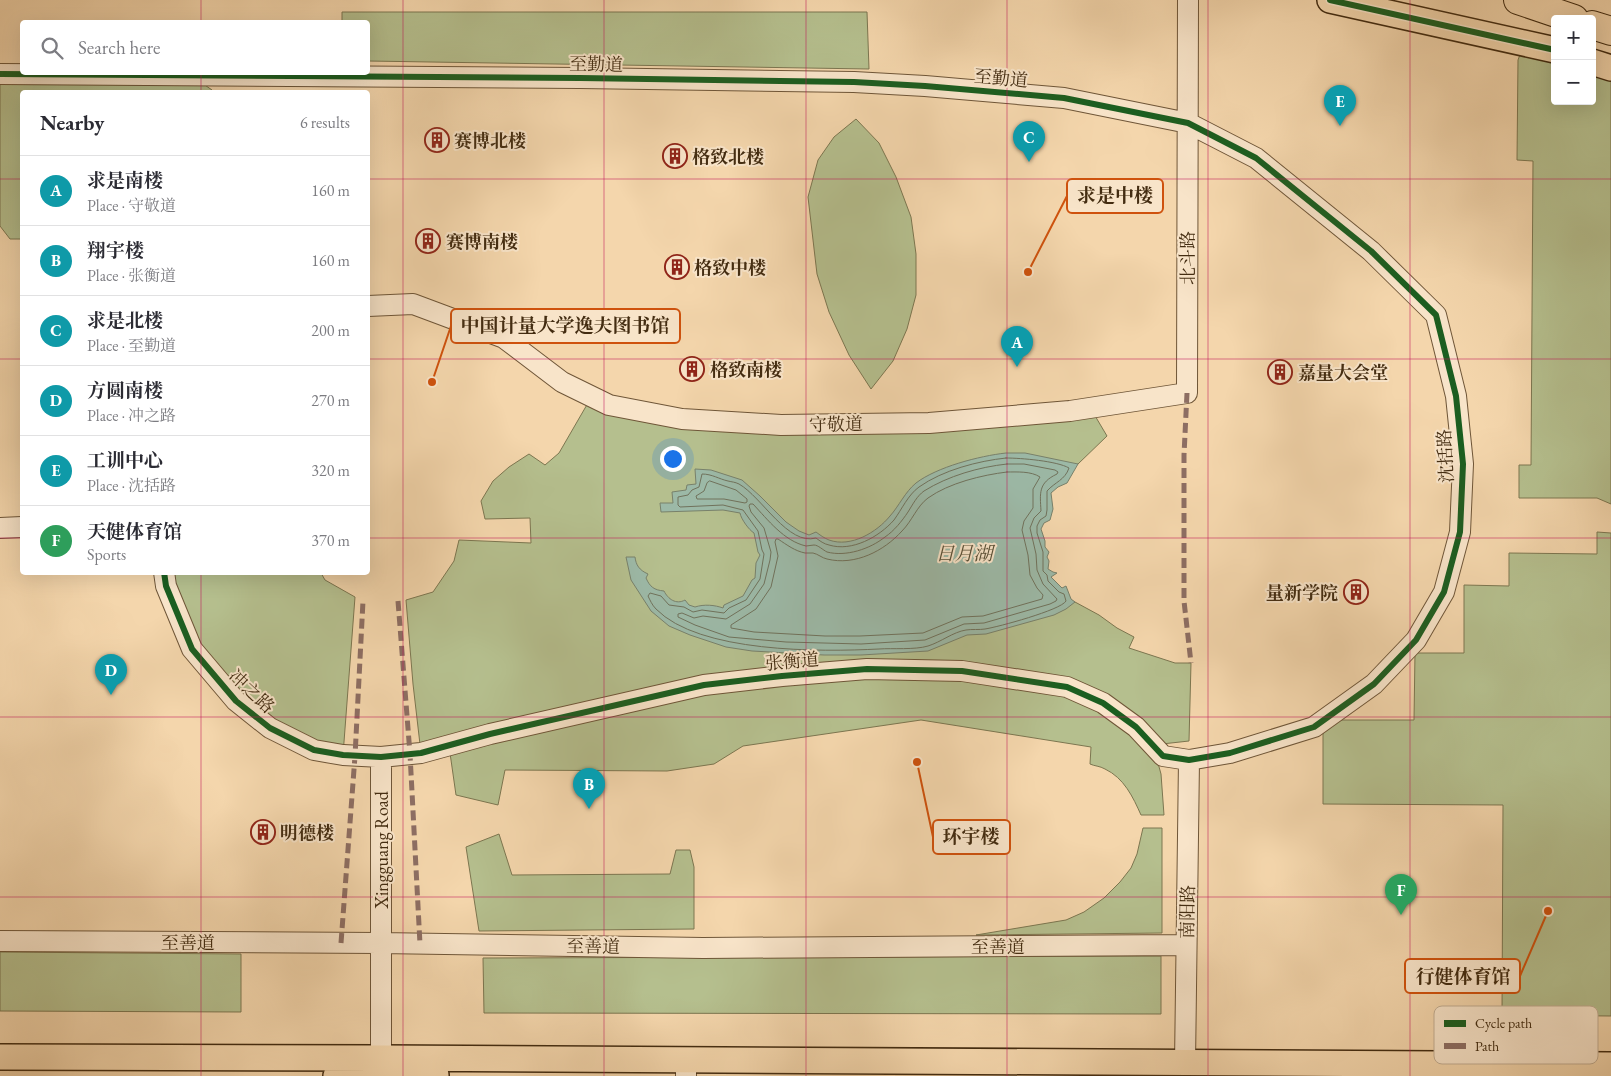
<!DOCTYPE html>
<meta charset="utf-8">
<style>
body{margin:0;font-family:"EB Garamond","Noto Serif SC",serif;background:#f2f2f3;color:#2b2b33}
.controls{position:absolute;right:15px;top:15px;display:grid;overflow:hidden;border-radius:5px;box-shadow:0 5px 20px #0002}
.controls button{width:45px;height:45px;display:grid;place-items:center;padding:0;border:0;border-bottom:1px solid #e1e1e2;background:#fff;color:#2b2b33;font:25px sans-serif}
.you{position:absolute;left:672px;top:458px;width:18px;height:18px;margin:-12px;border:4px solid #fff;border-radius:50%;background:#1a73e8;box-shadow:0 0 0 8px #1a73e833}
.badge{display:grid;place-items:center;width:32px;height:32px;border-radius:50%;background:#8f2418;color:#fff;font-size:16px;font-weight:700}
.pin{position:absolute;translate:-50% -41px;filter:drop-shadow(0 1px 2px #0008)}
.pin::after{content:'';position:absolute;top:26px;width:18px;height:15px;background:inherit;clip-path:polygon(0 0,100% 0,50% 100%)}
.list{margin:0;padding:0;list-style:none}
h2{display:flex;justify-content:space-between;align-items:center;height:65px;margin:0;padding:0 20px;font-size:21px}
h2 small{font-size:16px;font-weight:400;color:#7c7c81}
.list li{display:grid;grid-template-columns:32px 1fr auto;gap:15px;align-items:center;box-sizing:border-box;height:70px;padding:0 20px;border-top:1px solid #e1e1e2}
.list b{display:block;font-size:19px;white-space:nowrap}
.list p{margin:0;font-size:16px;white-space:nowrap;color:#7c7c81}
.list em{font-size:16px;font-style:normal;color:#7c7c81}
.icon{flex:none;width:28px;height:28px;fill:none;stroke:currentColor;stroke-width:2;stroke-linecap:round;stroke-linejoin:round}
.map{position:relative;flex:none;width:1611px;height:1076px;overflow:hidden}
.search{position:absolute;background:#fff;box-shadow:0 5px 20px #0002;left:20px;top:20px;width:350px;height:55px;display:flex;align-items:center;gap:12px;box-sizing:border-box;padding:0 18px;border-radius:5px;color:#7c7c81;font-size:19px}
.panel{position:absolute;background:#fff;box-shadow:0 5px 20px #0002;left:20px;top:90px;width:350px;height:485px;border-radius:5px}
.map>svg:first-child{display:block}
.green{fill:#b5bf8e;stroke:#7c7650}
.water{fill:#9cb9a7;stroke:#78816b}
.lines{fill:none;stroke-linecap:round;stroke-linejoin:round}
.shore{stroke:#70725c;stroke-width:1}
.minor-casing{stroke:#6f5638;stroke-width:22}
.major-casing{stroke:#432c11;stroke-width:28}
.highway-casing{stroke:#432c11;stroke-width:30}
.minor{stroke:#f8e4c9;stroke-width:20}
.major{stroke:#f4d6ac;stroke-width:25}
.highway{stroke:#f4d6ac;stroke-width:28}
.quiet{stroke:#8d6e63;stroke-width:5;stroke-dasharray:10 5;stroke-linecap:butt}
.cycleway-casing{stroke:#f8e4c9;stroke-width:9}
.cycleway{stroke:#1b5e20;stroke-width:6}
.grid{fill:none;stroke:#c2185b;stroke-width:1;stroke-opacity:0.55}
.labels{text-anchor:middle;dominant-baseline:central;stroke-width:4;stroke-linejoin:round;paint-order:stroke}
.street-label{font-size:18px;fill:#432c11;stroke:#f8e4c9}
.poi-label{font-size:18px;font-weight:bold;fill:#432c11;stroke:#f8e4c9;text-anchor:start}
.water-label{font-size:19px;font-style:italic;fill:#594f36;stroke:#f8e4c9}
.key{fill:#f8e4c9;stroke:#c2ad92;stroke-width:1}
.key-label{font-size:14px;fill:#432c11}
.leader{fill:none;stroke:#cf520d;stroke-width:2}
.callout-dot{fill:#cf520d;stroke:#f8e4c9;stroke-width:2}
.callout{fill:#f8e4c9;stroke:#cf520d;stroke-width:2}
.callout-label{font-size:19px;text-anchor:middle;font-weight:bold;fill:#432c11}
</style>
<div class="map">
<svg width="1611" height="1076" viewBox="0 0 1611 1076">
<rect width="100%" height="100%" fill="#f4d6ac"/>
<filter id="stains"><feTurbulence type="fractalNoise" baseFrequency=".004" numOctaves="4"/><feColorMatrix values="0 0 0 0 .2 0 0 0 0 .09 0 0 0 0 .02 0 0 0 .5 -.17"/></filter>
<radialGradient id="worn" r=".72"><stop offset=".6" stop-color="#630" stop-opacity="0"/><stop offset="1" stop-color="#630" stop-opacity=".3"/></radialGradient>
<path class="green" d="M342,12H867L869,69L368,61V22H342Z
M1522,49L1555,60V101H1592V72L1611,78V504L1597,498H1519V465H1531L1533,161L1517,160L1518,60Z
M0,83H202L212,90V92H22V239H10L0,226Z
M856,119L879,143L896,177L911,217L916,254V295L907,329L893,361L871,389L849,355L829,312L817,274L808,197L818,160L834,137Z
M592,396L781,425L1091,409L1107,436L1078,464L1027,493V583L1075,602L1099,615L1117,628L1134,637L1129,648L1175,663H1191L1189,741L1153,745L1161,774L1164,815H1141C1133,797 1124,778 1105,769C1100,766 1094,766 1090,764L1091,747L921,720L743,746L714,764L667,771L505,770L498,805L456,795L449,746L421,753L413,684L406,600L433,592L454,561L459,540L531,543L530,518L485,519L481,501L493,481L509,467L529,454L545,465L559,453Z
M1597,532L1611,533V1016L1502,1015L1503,805L1323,804V720H1414L1415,653H1464V585L1509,586V553L1597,554Z
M164,573H321L325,580L355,597L343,755L270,728L192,649Z
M1143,828H1162V933L976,935L1066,920L1084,912L1104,898L1120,882L1131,868L1137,854Z
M499,834L512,875L670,874L676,850H690L694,867V929L479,931L466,847Z
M0,952L241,954V1012L0,1011Z
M1161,956V1014L484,1013L483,958Z"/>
<path class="water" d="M1006,453H1025L1078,464L1067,483L1058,487L1051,493L1053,509L1050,520L1044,523L1041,529L1045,541V547L1049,552L1047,557L1049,561L1048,569L1053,572L1057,573L1051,577L1062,588L1066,586L1071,599L1075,602L1066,609L1054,615L986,634L967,635L928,651L861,655H824L752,651L726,647L690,635L669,626L651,611L631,580L626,557H635C636,565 639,570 648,574L646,578C650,587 654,590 664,591C668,599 676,605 685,600L689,605L695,607C704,604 715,605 723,608L724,605L743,596L752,580L755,578L756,563L760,555L758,552L754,533C749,530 741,519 740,513L723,510L661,512L660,503H673L672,492L686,490L687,485L696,484L695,469L711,470L742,480L760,496L786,522L799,531L809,535L816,532C820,535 824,538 829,540C851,548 877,532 890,516C899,506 905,492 916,483C937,467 979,456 1006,453Z"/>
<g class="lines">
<path class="shore" d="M1006,458C1021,458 1057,461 1069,468C1065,480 1055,482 1047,491V510L1046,516L1040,520L1037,526V533L1043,552V571L1047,575L1048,581L1059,592L1064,594L1066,601C1061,610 998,627 985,629C979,630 972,629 966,630C953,632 941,642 928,646C915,650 892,648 879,649C820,652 699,653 656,609C652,605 650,600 648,596L650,593L661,596L669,605L684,607L693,612L702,610L724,613L729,608L746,600L760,579L764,554L762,550L758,531L743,510L723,505L680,507L678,505V497L688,495L692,490L699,487L702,474C712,474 719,479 728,481C732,482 735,482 739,484C762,497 788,546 816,538C820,541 824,544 829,545C852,552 879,537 894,520C902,509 908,495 919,487C943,470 978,461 1006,458Z
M1007,464H1024L1055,470L1058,472L1057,474C1038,483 1040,493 1041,511L1034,518L1030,528L1036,554L1037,570L1043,584L1057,599L1056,601L1050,604L984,623L964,624L925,640L861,644L786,642L729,637L695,625L678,617V614L682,613L694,618L703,616L726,619L750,604L764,584L770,560L771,552L764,528L751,512L749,506L750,504H753C768,520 784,541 806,546C809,546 811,545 814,545C818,545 823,550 827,552C846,557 870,549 885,537C894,531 902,521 908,512C913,504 917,496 924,491C948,476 979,467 1007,464Z
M1007,472C1017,472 1031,471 1040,477L1033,489V508L1024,521L1022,530L1028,555L1030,575L1037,588L1043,595L1042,599L983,616L962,617L923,633L860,636H825L754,632L731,628V625L756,609L771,587L778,556L775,542L776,539H778C787,545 795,551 805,553C808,553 810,553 813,553C818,554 822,558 827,559C855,566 884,551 902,531C912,521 917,506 928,498C949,483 982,475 1007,472Z
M710,481L736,490L747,499V502L745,503L724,499H697L696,496L704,491L707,483Z"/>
<defs>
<path id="minor" d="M0,74L580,78L854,82L925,86L1064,98L1188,123L1256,158L1371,251L1436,315L1456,396L1463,464L1460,532L1444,592L1416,640L1374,684L1314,727L1230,753L1189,760L1163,756L1136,727L1103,703L1067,687L962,671L867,669L782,676L704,685L490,734L421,753L381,757L343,755L314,750L270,728L236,701L192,649L166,586L164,572
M368,306L413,304L504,338L562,382L609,405L682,419L781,425L929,423L1070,411L1187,393L1188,0
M0,528L22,527
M381,757V1058
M0,941L380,943L703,948L1186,945
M686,1060V1076
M1185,1064L1189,760"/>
<path id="major" d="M1330,0L1555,50
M1592,62L1611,68
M0,1057L381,1058L1611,1065
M336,1076L436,1075"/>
<path id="highway" d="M1518,0L1574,19
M1592,25L1611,31"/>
</defs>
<use href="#minor" class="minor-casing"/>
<use href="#major" class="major-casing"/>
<use href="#highway" class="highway-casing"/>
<use href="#minor" class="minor"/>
<use href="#major" class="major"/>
<use href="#highway" class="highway"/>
<path class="quiet" d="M1187,393L1184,455V601L1191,663
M398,601L410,754L420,944
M341,943L355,756L363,601"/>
<defs>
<path id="cycleway" d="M1330,0L1555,50
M0,74L580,78L854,82L925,86L1064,98L1188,123L1256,158L1371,251L1436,315L1456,396L1463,464L1460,532L1444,592L1416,640L1374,684L1314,727L1230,753L1189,760L1163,756L1136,727L1103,703L1067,687L962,671L867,669L782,676L704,685L490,734L421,753L381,757L343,755L314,750L270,728L236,701L192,649L166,586L164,572"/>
</defs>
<use href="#cycleway" class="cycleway-casing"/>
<use href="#cycleway" class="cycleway"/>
</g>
<path class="grid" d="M201,0V22M403,0V1076M604,0V1076M806,0V1076M1007,0V1076M1208,0V1076M1410,0V1076M201,72V92M0,179H22M368,179H1611M0,359H22M368,359H1611M0,538H22M368,538H1611M201,572V1076M0,717H1611M0,897H1611"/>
<defs>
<symbol id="building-ring" viewBox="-11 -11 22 22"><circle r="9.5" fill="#f8e4c9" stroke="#8f2418" stroke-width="1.5"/><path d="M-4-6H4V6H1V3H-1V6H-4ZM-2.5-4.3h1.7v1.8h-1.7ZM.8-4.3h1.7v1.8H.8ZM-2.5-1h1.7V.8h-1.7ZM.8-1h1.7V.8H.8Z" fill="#8f2418"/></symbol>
</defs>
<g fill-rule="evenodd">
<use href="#building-ring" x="423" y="126" width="28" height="28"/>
<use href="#building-ring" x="661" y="142" width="28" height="28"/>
<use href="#building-ring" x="414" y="227" width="28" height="28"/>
<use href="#building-ring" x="663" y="253" width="28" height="28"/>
<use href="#building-ring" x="678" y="355" width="28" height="28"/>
<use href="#building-ring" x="1266" y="358" width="28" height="28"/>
<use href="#building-ring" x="1342" y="578" width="28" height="28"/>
<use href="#building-ring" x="249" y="818" width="28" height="28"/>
</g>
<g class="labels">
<g class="street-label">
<text transform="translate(596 64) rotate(1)">至勤道</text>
<text transform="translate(1001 78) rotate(5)">至勤道</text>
<text transform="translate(1187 258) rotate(-90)">北斗路</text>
<text transform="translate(836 424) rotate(-1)">守敬道</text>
<text transform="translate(1445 456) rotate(-93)">沈括路</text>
<text transform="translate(792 661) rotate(-5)">张衡道</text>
<text transform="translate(252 691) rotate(43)">冲之路</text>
<text transform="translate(381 850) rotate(-90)">Xingguang Road</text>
<text transform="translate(1187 912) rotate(-89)">南阳路</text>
<text x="188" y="942">至善道</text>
<text transform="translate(593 946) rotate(1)">至善道</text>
<text x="998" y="946">至善道</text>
</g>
<g class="poi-label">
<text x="454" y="140">赛博北楼</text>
<text x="692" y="156">格致北楼</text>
<text x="446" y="241">赛博南楼</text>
<text x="694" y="267">格致中楼</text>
<text x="710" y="369">格致南楼</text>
<text x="1298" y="372">嘉量大会堂</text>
<text x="1338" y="592" text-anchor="end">量新学院</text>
<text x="280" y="832">明德楼</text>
</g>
<g class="water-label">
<text x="964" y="553">日月湖</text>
</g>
</g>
<rect x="1434" y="1006" width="164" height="58" rx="8" class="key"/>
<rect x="1444" y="1020" width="22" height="7" fill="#1b5e20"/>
<rect x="1444" y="1043" width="22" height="6" fill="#8d6e63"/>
<g class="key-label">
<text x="1475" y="1028">Cycle path</text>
<text x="1475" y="1051">Path</text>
</g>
<path class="leader" d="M1028 272L1067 196M432 382L451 326M917 762L933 837M1548 911L1520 976"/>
<g class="callout-dot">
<circle cx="1028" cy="272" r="5"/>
<circle cx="432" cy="382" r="5"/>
<circle cx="917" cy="762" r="5"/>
<circle cx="1548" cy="911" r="5"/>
</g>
<g class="callout">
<rect x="1067" y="179" width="96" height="34" rx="5"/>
<rect x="451" y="309" width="229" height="34" rx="5"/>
<rect x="933" y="820" width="77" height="34" rx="5"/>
<rect x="1405" y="959" width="115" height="34" rx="5"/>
</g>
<g class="callout-label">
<text x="1115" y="202">求是中楼</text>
<text x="565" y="332">中国计量大学逸夫图书馆</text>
<text x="971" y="843">环宇楼</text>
<text x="1463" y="983">行健体育馆</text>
</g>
<rect width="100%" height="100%" filter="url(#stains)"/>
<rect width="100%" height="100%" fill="url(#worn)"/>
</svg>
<div class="controls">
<button>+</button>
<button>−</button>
</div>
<div class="you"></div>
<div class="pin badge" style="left:1017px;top:367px;background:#0f9aa8">A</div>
<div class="pin badge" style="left:589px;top:809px;background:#0f9aa8">B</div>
<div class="pin badge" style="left:1029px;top:162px;background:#0f9aa8">C</div>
<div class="pin badge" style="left:111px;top:695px;background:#0f9aa8">D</div>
<div class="pin badge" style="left:1340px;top:126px;background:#0f9aa8">E</div>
<div class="pin badge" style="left:1401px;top:915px;background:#2e9e5b">F</div>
<div class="search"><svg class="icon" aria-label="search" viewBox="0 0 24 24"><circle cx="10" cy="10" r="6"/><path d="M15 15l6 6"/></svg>Search here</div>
<section class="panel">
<h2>Nearby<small>6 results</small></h2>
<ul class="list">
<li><span class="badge" style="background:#0f9aa8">A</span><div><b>求是南楼</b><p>Place · 守敬道</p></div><em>160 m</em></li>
<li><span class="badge" style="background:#0f9aa8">B</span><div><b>翔宇楼</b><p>Place · 张衡道</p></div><em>160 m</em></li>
<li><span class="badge" style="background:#0f9aa8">C</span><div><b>求是北楼</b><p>Place · 至勤道</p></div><em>200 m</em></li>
<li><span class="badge" style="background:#0f9aa8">D</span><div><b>方圆南楼</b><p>Place · 冲之路</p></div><em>270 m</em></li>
<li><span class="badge" style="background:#0f9aa8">E</span><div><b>工训中心</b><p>Place · 沈括路</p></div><em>320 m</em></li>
<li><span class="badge" style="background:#2e9e5b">F</span><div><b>天健体育馆</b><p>Sports</p></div><em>370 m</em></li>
</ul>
</section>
</div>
